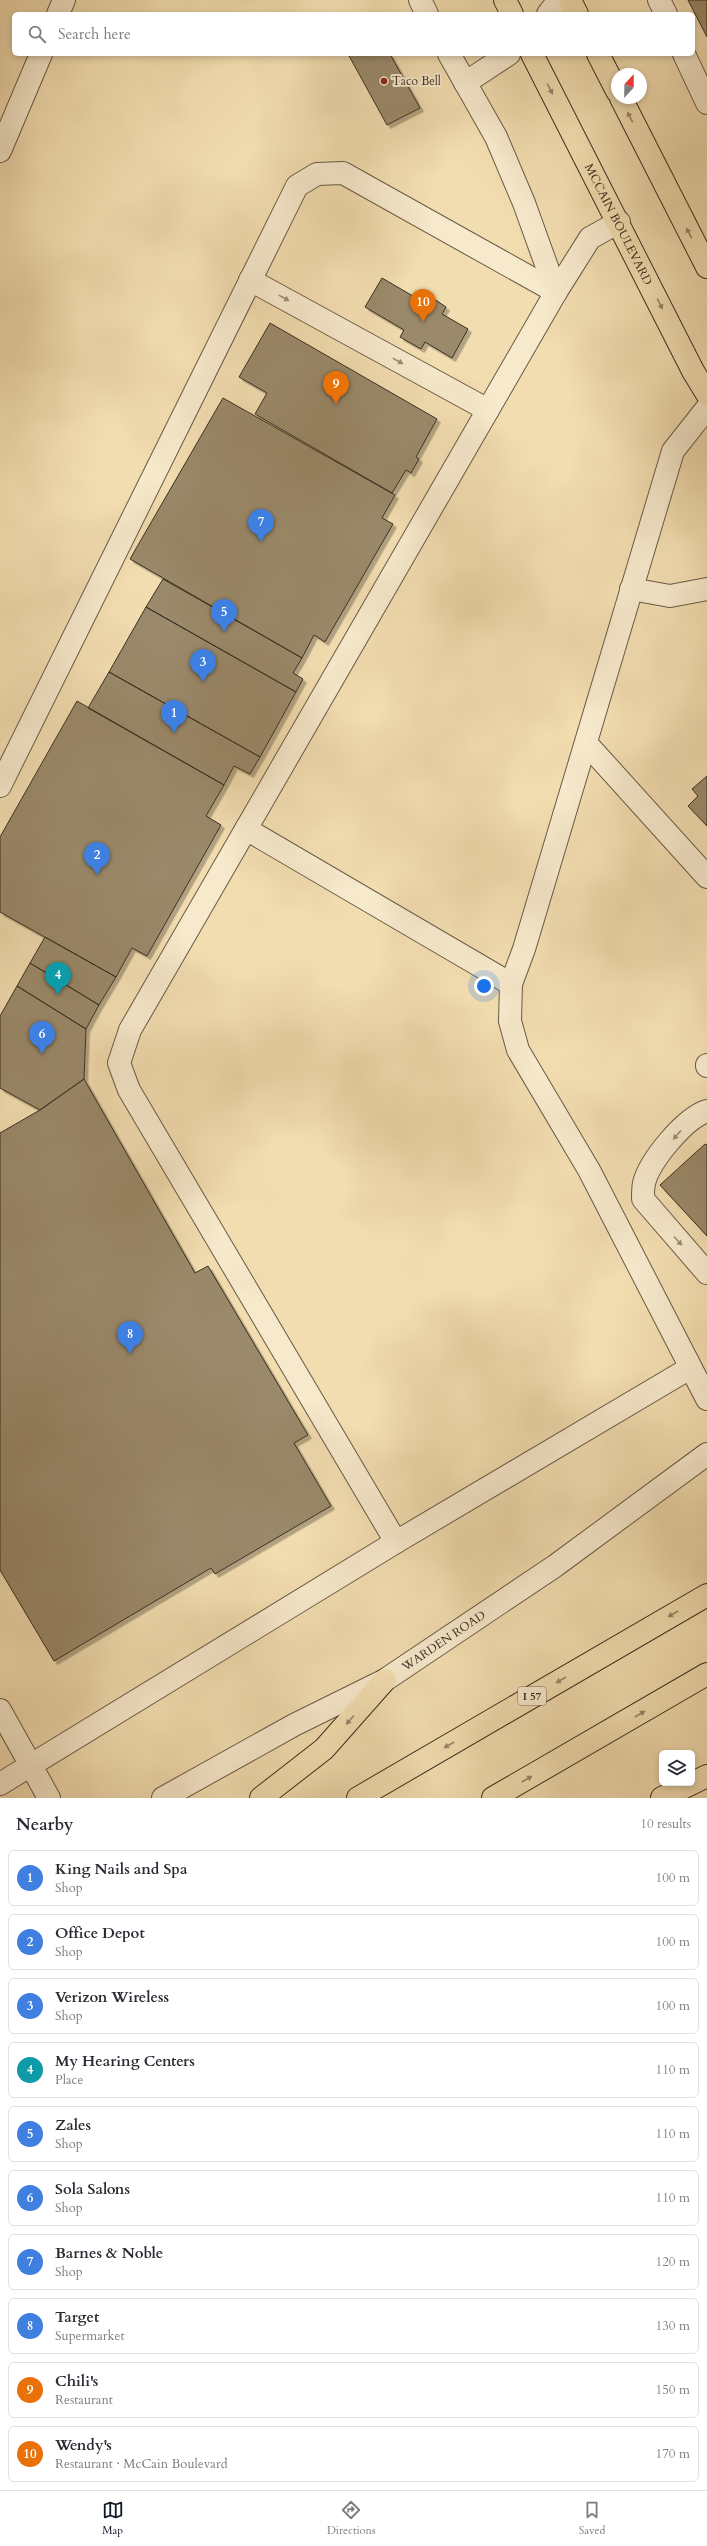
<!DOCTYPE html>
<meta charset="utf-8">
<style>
body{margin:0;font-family:Cardo,serif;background:#f7f7f7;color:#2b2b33}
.controls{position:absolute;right:12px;bottom:12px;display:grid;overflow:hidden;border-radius:6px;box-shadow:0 2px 6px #0003}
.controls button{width:36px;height:36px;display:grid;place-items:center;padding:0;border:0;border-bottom:1px solid #e1e1e2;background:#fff;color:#2b2b33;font:20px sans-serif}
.compass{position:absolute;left:611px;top:68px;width:36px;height:36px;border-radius:50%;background:#fff;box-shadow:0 2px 6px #0003;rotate:22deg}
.you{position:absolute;left:484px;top:986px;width:14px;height:14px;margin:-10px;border:3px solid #fff;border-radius:50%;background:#1a73e8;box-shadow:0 0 0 6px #1a73e833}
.badge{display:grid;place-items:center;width:26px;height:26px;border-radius:50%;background:#111827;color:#fff;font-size:13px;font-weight:700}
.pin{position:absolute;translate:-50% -33px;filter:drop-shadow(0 1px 2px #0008)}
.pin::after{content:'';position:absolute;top:21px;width:14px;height:12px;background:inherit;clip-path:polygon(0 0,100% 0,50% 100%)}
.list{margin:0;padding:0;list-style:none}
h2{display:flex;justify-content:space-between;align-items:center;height:52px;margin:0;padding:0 16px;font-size:17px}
h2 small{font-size:13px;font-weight:400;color:#7c7c81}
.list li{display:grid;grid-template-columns:26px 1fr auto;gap:12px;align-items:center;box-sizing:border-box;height:56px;margin:0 8px 8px;padding:0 8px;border:1px solid #e1e1e2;border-radius:6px}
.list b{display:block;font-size:15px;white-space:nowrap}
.list p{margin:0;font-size:13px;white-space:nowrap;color:#7c7c81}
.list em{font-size:13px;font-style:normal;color:#7c7c81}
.icon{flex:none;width:22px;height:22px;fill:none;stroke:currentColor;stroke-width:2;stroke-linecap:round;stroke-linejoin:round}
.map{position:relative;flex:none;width:707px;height:1798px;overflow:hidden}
.search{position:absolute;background:#fff;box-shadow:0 2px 6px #0003;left:12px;right:12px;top:12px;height:44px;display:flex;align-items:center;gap:10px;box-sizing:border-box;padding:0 14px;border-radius:6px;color:#7c7c81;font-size:15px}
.sheet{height:692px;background:#fff}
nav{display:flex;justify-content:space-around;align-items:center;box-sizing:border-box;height:56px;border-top:1px solid #e1e1e2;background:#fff;font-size:11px;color:#7c7c81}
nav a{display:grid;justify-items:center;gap:2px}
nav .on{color:#111827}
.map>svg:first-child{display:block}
.building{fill:#9a896b;stroke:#3a2f21;filter:url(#shadow)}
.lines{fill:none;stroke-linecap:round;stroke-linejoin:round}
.minor-casing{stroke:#685a45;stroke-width:24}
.major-casing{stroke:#3a2f21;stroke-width:24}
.highway-casing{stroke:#3a2f21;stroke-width:24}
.minor{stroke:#f7e9cc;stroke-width:22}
.major{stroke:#f2ddb0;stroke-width:22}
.highway{stroke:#f2ddb0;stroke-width:22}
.oneway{fill:#968668}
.oneway2{fill:#988c76}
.poi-dot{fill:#8f2418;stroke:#f7e9cc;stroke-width:1.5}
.labels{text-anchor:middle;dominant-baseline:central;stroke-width:4;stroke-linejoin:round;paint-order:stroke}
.shield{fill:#f7e9cc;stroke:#736754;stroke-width:1}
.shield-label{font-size:11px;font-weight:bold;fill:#3a2f21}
.poi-label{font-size:12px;fill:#3a2f21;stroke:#f7e9cc;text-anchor:start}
.street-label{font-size:12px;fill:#3a2f21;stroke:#f7e9cc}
</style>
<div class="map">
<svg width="707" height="1798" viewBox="0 0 707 1798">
<defs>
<filter id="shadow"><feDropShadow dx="3.5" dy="3.5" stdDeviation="0" flood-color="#0004"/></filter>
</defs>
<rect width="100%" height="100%" fill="#f2ddb0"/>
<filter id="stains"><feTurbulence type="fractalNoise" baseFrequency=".005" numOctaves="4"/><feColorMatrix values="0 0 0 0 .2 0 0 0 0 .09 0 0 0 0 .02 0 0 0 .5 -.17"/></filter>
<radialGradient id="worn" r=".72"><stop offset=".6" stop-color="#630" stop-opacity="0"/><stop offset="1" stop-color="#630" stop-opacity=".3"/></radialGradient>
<path class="building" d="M688,0H707V37Z
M348,54H390L420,108L387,125Z
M382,278L430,306L434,299L446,307L442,314L468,329L452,358L425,342L421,349L400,337L404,330L365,307Z
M270,323L437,419L416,457L419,459L411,473L406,470L392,493L255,414L267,393L239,377Z
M223,398L395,495L382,518L393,524L325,642L314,635L302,658L130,559Z
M163,579L302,658L293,673L303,679L296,692L146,607Z
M146,607L296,692L260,757L109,672Z
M109,672L260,757L250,774L234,766L224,785L88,708Z
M77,701L224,785L206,816L221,825L147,956L132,948L116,977L0,912V837Z
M707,776V826L688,806L698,796L692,789Z
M45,937L116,977L99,1005L30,963Z
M30,963L99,1005L86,1029L17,986Z
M17,986L86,1029L84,1079L40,1110L0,1088V1016Z
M84,1079L195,1273L208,1266L308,1435L294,1443L331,1506L215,1574L211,1568L54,1661L0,1570V1133L40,1110Z
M705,1144L707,1145V1236L660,1185Z"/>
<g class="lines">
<defs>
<g id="minor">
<path d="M420,0L427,14"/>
<path d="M659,0L666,14"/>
<path d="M58,14L64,0"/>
<path d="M548,14L559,0"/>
<path d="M449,54L496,137L524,203L556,292"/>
<path d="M684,54L707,103"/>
<path d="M465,83L509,54"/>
<path d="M0,151L41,54"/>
<path d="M250,280L488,410"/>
<path d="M556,292L590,238L619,222"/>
<path d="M707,408L673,451L524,949L511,984L510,1021L518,1050L589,1170L707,1399"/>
<path d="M631,589L670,596L707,589"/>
<path d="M586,743L707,877"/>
<path d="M0,786L297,186L317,174L343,173L556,292L130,1030L119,1063L129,1090L396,1542L0,1784"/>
<path d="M246,829L511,984"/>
<path d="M707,1065V1066"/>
<path d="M707,1111C685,1118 650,1160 644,1183C643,1188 643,1194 643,1199L707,1273"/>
<path d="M396,1542L690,1368"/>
<path d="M0,1710L49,1798"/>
<path id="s1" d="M163,1798L294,1725L385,1680L555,1566L707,1454"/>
</g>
<g id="major">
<path d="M505,0L512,14"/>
<path d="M570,0L577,14"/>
<path id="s2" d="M532,54L693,371L707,394"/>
<path d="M598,54L617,91"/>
<path d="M621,98L707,267"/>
</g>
<path id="highway" d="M261,1798L324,1749L385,1680
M358,1798L707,1595
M493,1798L707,1674
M662,1798L707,1776"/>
</defs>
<use href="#minor" class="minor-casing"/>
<use href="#major" class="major-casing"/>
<use href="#highway" class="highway-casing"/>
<use href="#minor" class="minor"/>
<use href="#major" class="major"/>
<use href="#highway" class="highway"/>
</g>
<defs><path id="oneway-solid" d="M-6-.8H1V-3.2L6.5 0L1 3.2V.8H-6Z"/></defs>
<g class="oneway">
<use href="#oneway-solid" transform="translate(550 89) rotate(63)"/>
<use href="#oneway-solid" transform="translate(630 117) rotate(-117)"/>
<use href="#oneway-solid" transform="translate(689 233) rotate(-117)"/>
<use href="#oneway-solid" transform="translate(660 304) rotate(64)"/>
<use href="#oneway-solid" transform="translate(673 1614) rotate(150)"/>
<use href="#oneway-solid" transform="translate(561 1680) rotate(150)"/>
<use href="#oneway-solid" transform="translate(640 1714) rotate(-30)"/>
<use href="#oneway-solid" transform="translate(350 1720) rotate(131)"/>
<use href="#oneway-solid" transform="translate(449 1745) rotate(150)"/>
<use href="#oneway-solid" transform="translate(527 1779) rotate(-30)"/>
</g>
<g class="oneway2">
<use href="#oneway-solid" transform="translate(284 298) rotate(29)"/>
<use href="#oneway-solid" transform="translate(398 361) rotate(29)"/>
<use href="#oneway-solid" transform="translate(677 1135) rotate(131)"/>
<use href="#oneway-solid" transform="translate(678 1241) rotate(48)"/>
</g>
<circle class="poi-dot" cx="384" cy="81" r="4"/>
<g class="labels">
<rect class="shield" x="518" y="1687" width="28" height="18" rx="3"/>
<g class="shield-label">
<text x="532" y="1696">I 57</text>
</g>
<g class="poi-label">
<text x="392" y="81">Taco Bell</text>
</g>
<g class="street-label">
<text stroke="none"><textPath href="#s2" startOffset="191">MCCAIN BOULEVARD</textPath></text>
<text stroke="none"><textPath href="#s1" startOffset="322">WARDEN ROAD</textPath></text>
</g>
</g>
<rect width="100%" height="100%" filter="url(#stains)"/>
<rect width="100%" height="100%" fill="url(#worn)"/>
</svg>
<div class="controls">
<button><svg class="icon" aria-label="layers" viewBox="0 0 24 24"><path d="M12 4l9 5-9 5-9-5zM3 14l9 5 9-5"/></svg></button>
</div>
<svg class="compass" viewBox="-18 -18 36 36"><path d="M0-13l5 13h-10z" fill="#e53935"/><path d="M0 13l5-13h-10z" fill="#7c7c81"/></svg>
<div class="you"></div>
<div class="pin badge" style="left:174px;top:733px;background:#3f7fe0">1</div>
<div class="pin badge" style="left:97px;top:875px;background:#3f7fe0">2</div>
<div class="pin badge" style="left:203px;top:682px;background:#3f7fe0">3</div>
<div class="pin badge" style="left:58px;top:995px;background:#0f9aa8">4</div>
<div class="pin badge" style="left:224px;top:632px;background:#3f7fe0">5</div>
<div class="pin badge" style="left:42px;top:1054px;background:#3f7fe0">6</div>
<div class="pin badge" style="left:261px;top:542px;background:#3f7fe0">7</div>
<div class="pin badge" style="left:130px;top:1354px;background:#3f7fe0">8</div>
<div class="pin badge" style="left:336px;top:404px;background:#e8710a">9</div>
<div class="pin badge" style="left:423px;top:322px;background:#e8710a">10</div>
<div class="search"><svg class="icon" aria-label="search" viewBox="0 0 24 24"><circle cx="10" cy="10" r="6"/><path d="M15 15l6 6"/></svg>Search here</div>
</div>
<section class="sheet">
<h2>Nearby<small>10 results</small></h2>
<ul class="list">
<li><span class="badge" style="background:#3f7fe0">1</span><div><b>King Nails and Spa</b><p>Shop</p></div><em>100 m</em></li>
<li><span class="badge" style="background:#3f7fe0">2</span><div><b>Office Depot</b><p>Shop</p></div><em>100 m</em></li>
<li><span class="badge" style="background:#3f7fe0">3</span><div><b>Verizon Wireless</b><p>Shop</p></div><em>100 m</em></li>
<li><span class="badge" style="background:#0f9aa8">4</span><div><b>My Hearing Centers</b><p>Place</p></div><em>110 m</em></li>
<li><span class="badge" style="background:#3f7fe0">5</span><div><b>Zales</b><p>Shop</p></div><em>110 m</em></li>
<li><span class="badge" style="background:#3f7fe0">6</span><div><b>Sola Salons</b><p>Shop</p></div><em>110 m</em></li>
<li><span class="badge" style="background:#3f7fe0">7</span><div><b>Barnes &amp; Noble</b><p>Shop</p></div><em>120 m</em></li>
<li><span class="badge" style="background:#3f7fe0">8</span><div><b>Target</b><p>Supermarket</p></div><em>130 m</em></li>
<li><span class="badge" style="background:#e8710a">9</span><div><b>Chili's</b><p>Restaurant</p></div><em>150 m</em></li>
<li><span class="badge" style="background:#e8710a">10</span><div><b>Wendy's</b><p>Restaurant · McCain Boulevard</p></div><em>170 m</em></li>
</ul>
</section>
<nav>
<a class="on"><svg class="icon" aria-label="map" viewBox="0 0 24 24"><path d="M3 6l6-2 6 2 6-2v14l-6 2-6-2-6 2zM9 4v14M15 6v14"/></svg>Map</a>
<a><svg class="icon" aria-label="directions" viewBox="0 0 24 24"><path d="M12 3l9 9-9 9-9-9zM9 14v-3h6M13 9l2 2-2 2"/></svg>Directions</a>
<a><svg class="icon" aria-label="saved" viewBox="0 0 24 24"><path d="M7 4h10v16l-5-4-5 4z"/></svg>Saved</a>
</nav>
